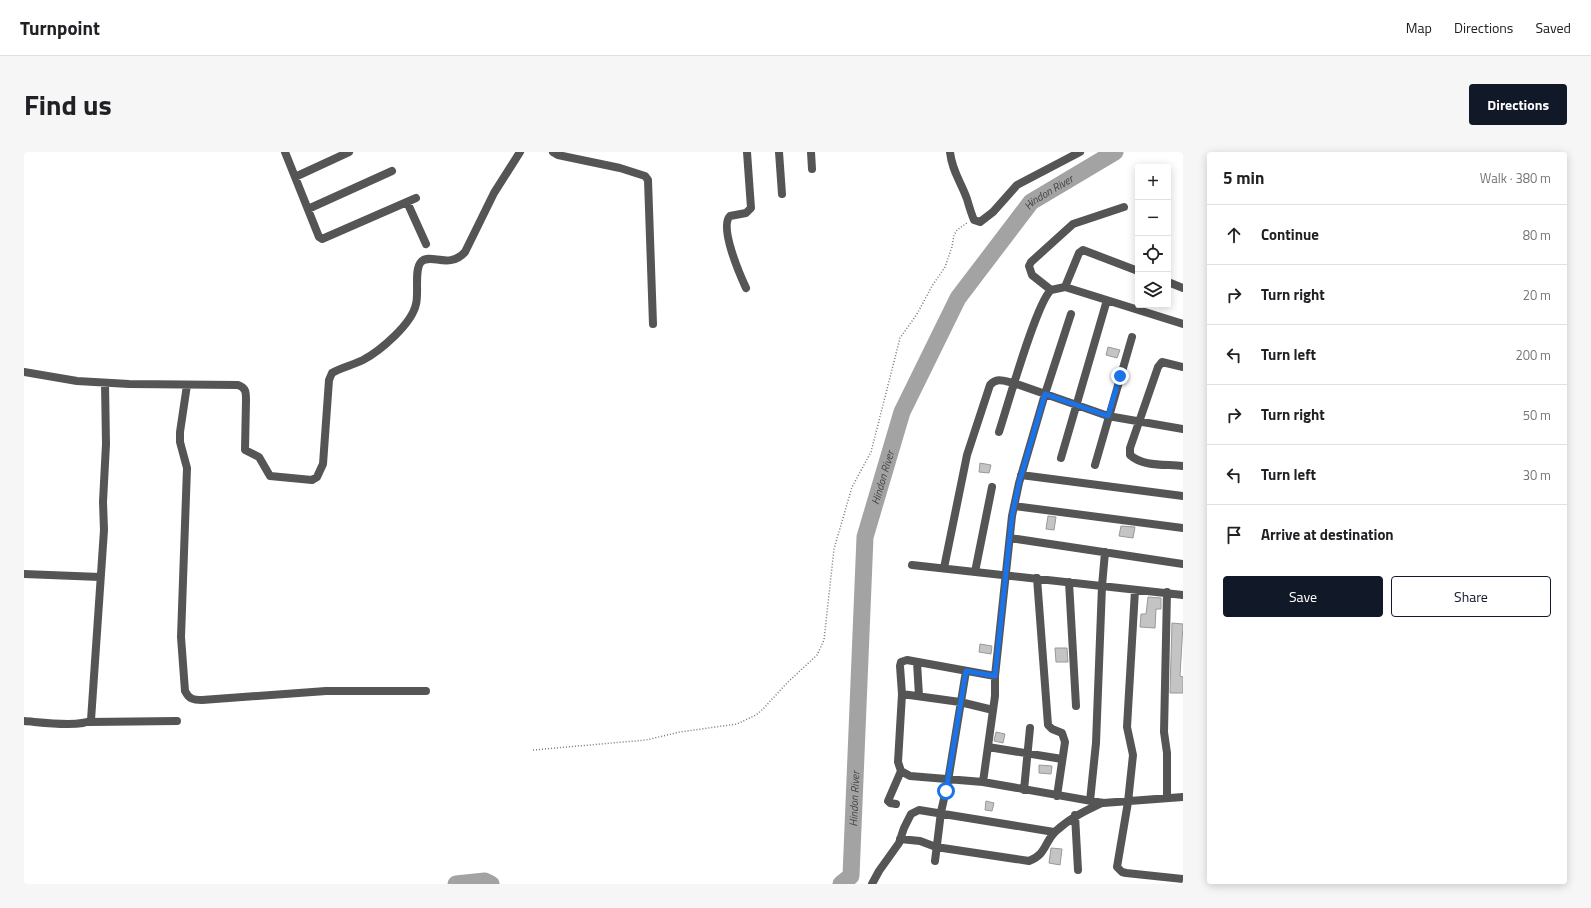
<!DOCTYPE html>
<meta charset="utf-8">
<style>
body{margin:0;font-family:"Titillium Web",sans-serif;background:#f6f6f6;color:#202124}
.controls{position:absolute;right:12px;top:12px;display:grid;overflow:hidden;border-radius:4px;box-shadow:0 2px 10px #0003}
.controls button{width:36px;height:36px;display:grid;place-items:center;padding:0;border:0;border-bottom:1px solid #e0e0e0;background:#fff;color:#202124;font:20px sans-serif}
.stop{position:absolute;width:12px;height:12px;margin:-9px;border:3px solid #1a73e8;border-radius:50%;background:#fff}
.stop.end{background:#1a73e8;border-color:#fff;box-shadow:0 1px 4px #0008}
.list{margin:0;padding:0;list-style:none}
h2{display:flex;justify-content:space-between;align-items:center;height:52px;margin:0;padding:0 16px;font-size:17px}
h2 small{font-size:13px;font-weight:400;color:#757577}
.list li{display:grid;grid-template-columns:26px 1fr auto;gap:12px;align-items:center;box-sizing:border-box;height:60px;padding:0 16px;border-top:1px solid #e0e0e0}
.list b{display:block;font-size:15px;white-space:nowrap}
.list em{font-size:13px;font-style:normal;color:#757577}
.actions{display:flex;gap:8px;padding:12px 16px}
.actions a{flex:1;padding:9px 0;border:1px solid #111827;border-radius:4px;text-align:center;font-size:14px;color:#111827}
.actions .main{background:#111827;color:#fff}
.icon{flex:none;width:22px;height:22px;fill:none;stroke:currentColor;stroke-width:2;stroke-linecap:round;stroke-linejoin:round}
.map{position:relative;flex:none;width:1159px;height:732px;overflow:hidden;border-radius:4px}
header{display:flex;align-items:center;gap:24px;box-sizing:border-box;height:56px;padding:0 20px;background:#fff;border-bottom:1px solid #e0e0e0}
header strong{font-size:19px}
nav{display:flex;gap:22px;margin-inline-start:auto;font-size:14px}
.intro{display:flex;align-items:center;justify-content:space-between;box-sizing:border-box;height:96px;padding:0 24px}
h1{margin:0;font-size:28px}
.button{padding:10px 18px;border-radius:4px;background:#111827;color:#fff;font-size:14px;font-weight:700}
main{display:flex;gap:24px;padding:0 24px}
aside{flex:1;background:#fff;border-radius:4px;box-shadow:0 2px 10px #0003}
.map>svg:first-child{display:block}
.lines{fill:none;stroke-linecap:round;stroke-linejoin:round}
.river{stroke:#a3a3a3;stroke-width:17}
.building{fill:#c4c4c4;stroke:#999}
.path{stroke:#777;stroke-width:1.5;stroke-dasharray:1 2;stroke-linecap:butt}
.street{stroke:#555;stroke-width:8}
.route{stroke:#1a73e8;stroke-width:5}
.labels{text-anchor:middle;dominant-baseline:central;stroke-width:3.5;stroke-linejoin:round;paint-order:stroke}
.water-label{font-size:11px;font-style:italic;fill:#444;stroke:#fff}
</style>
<header>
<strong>Turnpoint</strong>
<nav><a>Map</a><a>Directions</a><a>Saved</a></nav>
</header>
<div class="intro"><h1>Find us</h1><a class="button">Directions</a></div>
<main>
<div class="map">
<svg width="1159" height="732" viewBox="0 0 1159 732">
<rect width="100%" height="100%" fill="#fff"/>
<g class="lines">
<g class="river">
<path d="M432,732L461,729L467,732"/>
<path id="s1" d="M817,732L827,724L841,385L878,260L934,146L1007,50L1091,0"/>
</g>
</g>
<path class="building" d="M1084,195L1096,198L1093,206L1082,203Z
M956,311L967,313L965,321L955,320Z
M1024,364L1032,365L1030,378L1022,377Z
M1097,374L1111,375L1109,386L1095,384Z
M1124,445L1137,446V457H1132L1131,476L1116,475L1117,462H1122Z
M1148,471L1159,472L1156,524L1159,525V541H1146Z
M956,492L968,494L967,502L955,500Z
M1031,496H1043L1044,510H1032Z
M972,580L981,582L979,591L970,589Z
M1015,613L1028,614L1027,622L1015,621Z
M962,649L970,651L968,659L961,658Z
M1027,696L1038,697L1036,713L1025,711Z"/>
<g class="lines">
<path class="path" d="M509,598L622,588L656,580L713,572L732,563L739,557L763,531L793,503L800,488L810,397L828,335L847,300L876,186L893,162L908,134L921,115L928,95L930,83L933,78L943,71"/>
<path class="street" d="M261,0L295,85L298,87L392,46
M529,0L534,3L596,16L621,24L624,28L629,172
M755,0L758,42
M787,0L788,17
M926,0C928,19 937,30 943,47C945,54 947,61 950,68L956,70L969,60L993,33L1056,0
M271,25L325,0
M383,50L402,92
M284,57L368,19
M1114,119L1059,98L1055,101L1041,135L1159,172
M1144,130L1159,136
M722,136C716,123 695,75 706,64L722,61L727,56L723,0
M1027,138L1008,123L1005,114L1007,110L1049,72L1100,55
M1159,215L1138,210L1134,215L1106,296V303C1119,315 1142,312 1159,314
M0,220L53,229L105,232L214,233C222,236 222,240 222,248L221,298L235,305L246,324L288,328L293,325L299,312L305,228L308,221C318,215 329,213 339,208C356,199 388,172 392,152C395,142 390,117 397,110C406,100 425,118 441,100L470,41L496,0
M163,233L156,280V290L163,316L157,485L161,539C165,547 169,548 178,548L302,539H402
M975,280C983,256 1012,151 1027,138L1041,135
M1037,306L1083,148
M1071,313L1108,185
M997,323L1159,344
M990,354L1159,376
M986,386L1159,412
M888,413L1159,443
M920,416L943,303L966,233C973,225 980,229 990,231L1084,264L1159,277
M951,420L968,335
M0,422L76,425
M1013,426L1024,573L1028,577L1038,581L1041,590L1033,644
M1045,430L1052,554
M1111,438L1103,575L1109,603L1104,650L1093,715L1098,720L1102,721L1159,727
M893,510L895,544
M971,524L883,508L877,510L876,514L878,542L874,610L877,619L886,624L959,630L1079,651L1159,645
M878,542L936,550L969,558
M0,569C15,570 56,576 67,568L80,378L79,350L82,292L81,231
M65,570L153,569
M964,595L1038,607
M959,630L971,544V524L988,364L995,331L1021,242L1047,162
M1000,638L1006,576
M1143,646V601L1140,580L1143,440
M1066,649L1072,591L1078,434L1081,400
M872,652L866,651L864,649L877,619
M1051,663L1054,718
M876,687L896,689L912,695L1005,709C1023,702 1020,690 1032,679C1046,666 1061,659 1078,651
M911,709L917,660L924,629L942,519
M848,732L855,719L875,691L880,676L887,662L895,658L1030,680"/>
</g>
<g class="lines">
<path class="route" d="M922,639L942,519L971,524L988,364L995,331L1021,242L1084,264L1096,224"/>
</g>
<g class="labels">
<g class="water-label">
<text stroke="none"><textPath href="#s1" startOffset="750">Hindon River</textPath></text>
<text stroke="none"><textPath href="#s1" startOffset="414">Hindon River</textPath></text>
<text stroke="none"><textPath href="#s1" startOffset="90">Hindon River</textPath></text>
</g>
</g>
</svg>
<div class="controls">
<button>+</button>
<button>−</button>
<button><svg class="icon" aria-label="locate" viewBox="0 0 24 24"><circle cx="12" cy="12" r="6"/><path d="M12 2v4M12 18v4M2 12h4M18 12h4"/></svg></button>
<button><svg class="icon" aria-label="layers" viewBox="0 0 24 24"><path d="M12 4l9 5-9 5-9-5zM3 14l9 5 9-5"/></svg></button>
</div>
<div class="stop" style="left:922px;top:639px"></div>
<div class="stop end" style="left:1096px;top:224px"></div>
</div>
<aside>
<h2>5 min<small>Walk · 380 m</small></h2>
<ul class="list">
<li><svg class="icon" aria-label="ahead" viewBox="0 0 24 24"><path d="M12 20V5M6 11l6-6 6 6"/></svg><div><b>Continue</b></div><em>80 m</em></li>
<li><svg class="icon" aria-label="right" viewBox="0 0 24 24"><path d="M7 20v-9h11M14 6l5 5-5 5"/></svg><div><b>Turn right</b></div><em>20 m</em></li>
<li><svg class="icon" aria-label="left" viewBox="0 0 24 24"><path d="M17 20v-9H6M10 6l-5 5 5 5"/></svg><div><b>Turn left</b></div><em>200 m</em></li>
<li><svg class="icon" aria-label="right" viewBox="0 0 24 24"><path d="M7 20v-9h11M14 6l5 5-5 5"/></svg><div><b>Turn right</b></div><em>50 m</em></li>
<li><svg class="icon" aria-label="left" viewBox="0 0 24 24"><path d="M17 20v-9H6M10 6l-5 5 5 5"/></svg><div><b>Turn left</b></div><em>30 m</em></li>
<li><svg class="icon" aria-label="arrive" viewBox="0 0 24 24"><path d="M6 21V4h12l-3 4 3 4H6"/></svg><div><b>Arrive at destination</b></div></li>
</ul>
<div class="actions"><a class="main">Save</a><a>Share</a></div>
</aside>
</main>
